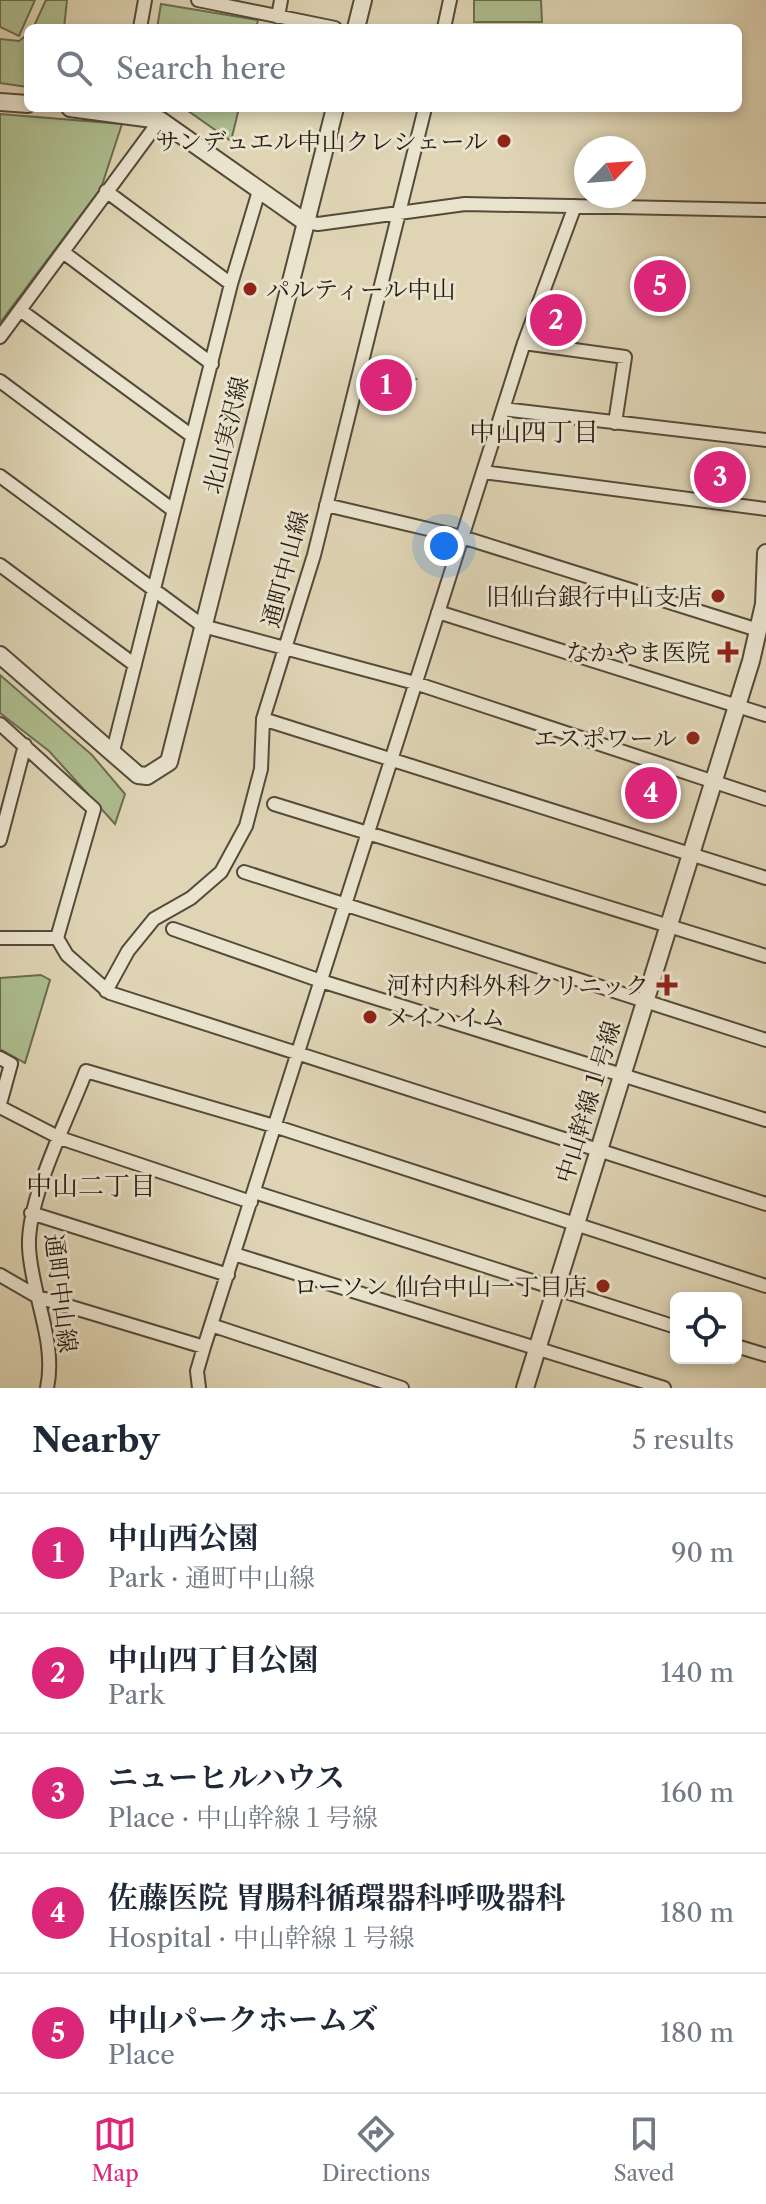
<!DOCTYPE html>
<meta charset="utf-8">
<style>
body{margin:0;font-family:"Libre Caslon Text","Noto Serif JP",serif;background:#f6f6f7;color:#1f2937}
.controls{position:absolute;right:24px;bottom:24px;display:grid;overflow:hidden;border-radius:12px;box-shadow:0 4px 12px #0003}
.controls button{width:72px;height:72px;display:grid;place-items:center;padding:0;border:0;border-bottom:2px solid #e0e1e3;background:#fff;color:#1f2937;font:40px sans-serif}
.compass{position:absolute;left:574px;top:136px;width:72px;height:72px;border-radius:50%;background:#fff;box-shadow:0 4px 12px #0003;rotate:65deg}
.you{position:absolute;left:444px;top:546px;width:28px;height:28px;margin:-20px;border:6px solid #fff;border-radius:50%;background:#1a73e8;box-shadow:0 0 0 12px #1a73e833}
.badge{display:grid;place-items:center;width:52px;height:52px;border-radius:50%;background:#db2777;color:#fff;font-size:26px;font-weight:700}
.pin{position:absolute;translate:-50% -50%;border:4px solid #fff;box-shadow:0 2px 8px #0006}
.list{margin:0;padding:0;list-style:none}
h2{display:flex;justify-content:space-between;align-items:center;height:104px;margin:0;padding:0 32px;font-size:34px}
h2 small{font-size:26px;font-weight:400;color:#747a83}
.list li{display:grid;grid-template-columns:52px 1fr auto;gap:24px;align-items:center;box-sizing:border-box;height:120px;padding:0 32px;border-top:2px solid #e0e1e3}
.list b{display:block;font-size:30px;white-space:nowrap}
.list p{margin:0;font-size:26px;white-space:nowrap;color:#747a83}
.list em{font-size:26px;font-style:normal;color:#747a83}
.icon{flex:none;width:44px;height:44px;fill:none;stroke:currentColor;stroke-width:2;stroke-linecap:round;stroke-linejoin:round}
.map{position:relative;flex:none;width:766px;height:1388px;overflow:hidden}
.search{position:absolute;background:#fff;box-shadow:0 4px 12px #0003;left:24px;right:24px;top:24px;height:88px;display:flex;align-items:center;gap:20px;box-sizing:border-box;padding:0 28px;border-radius:12px;color:#747a83;font-size:30px}
.sheet{height:704px;background:#fff}
nav{display:flex;justify-content:space-around;align-items:center;box-sizing:border-box;height:112px;border-top:2px solid #e0e1e3;background:#fff;font-size:22px;color:#747a83}
nav a{display:grid;justify-items:center;gap:4px}
nav .on{color:#db2777}
.map>svg:first-child{display:block}
.green{fill:#aebe90;stroke:#6a6d50;stroke-width:2}
.lines{fill:none;stroke-linecap:round;stroke-linejoin:round}
.minor-casing{stroke:#554a3a;stroke-width:16}
.tertiary-casing{stroke:#554a3a;stroke-width:20}
.minor{stroke:#eae4cf;stroke-width:12}
.tertiary{stroke:#eae4cf;stroke-width:16}
.poi-dot{fill:#8f2418;stroke:#eae4cf;stroke-width:3}
.labels{text-anchor:middle;dominant-baseline:central;stroke-width:6;stroke-linejoin:round;paint-order:stroke}
.poi-label{font-size:24px;fill:#271c11;stroke:#eae4cf;text-anchor:end}
.street-label{font-size:24px;fill:#271c11;stroke:#eae4cf}
.neighbourhood-label{font-size:26px;fill:#271c11;stroke:#eae4cf}
</style>
<div class="map">
<svg width="766" height="1388" viewBox="0 0 766 1388">
<rect width="100%" height="100%" fill="#dfd5b5"/>
<filter id="stains"><feTurbulence type="fractalNoise" baseFrequency=".0025" numOctaves="4"/><feColorMatrix values="0 0 0 0 .2 0 0 0 0 .09 0 0 0 0 .02 0 0 0 .5 -.17"/></filter>
<radialGradient id="worn" r=".72"><stop offset=".6" stop-color="#630" stop-opacity="0"/><stop offset="1" stop-color="#630" stop-opacity=".3"/></radialGradient>
<path class="green" d="M0,0H35L19,36L0,27Z
M46,0H67L64,28H33Z
M474,0H541L542,22H474Z
M161,4L258,20L256,28H157Z
M28,34V87L0,83V39L19,41Z
M184,108H239L231,141Z
M0,114L122,124L101,188L0,323Z
M549,308L568,311L566,343L545,341L543,330Z
M368,366L416,379L401,392L392,408L359,399Z
M0,675L92,755L125,794L115,824L49,751L0,713Z
M41,975L50,980L25,1063L0,1049V978Z"/>
<g class="lines">
<defs>
<path id="minor" d="M198,0L335,28
M278,17L281,0
M140,28L145,0
M444,28L450,0
M106,191L231,284
M305,222L318,224L465,204L766,210
M63,252L212,364
M20,310L192,436
M0,337L160,120
M524,343L625,357L615,423
M0,381L173,510
M503,409L766,440
M483,472L766,509
M0,476L203,626L415,683L766,799
M326,505L462,537L758,630
M0,565L135,665
M438,612L766,715
M263,719L766,878
M0,724L94,809L57,938H0
M113,751L231,284L259,191
M274,804L766,956
M0,840L25,745
M244,872L766,1040
M173,929L321,981L766,1120
M57,938L67,955L110,993L766,1204
M106,991L128,951L154,919L191,898L221,872L246,826L261,769L263,719L314,555L425,108
M0,1058L11,1064L0,1104
M0,1107L60,1138L251,1202
M254,1192L676,1327
M31,1213L228,1275
M234,1254L664,1388
M0,1275L38,1297L204,1347
M211,1325L402,1388
M736,1346L766,1355
M47,1388C57,1341 31,1294 29,1247C27,1198 68,1119 86,1071L274,1126L766,1286
M199,1388L197,1371L204,1347L524,343L575,206"/>
<path id="tertiary" d="M356,28L363,0
M0,102L28,104
M70,108L160,120L305,222
M0,655L138,775L147,776L169,762L335,108
M525,1388L751,661L764,604L766,553"/>
</defs>
<use href="#minor" class="minor-casing"/>
<use href="#tertiary" class="tertiary-casing"/>
<use href="#minor" class="minor"/>
<use href="#tertiary" class="tertiary"/>
</g>
<g class="poi-dot">
<circle cx="504" cy="141" r="8"/>
<circle cx="250" cy="289" r="8"/>
<circle cx="718" cy="596" r="8"/>
<path d="M724 640h8v8h8v8h-8v8h-8v-8h-8v-8h8z"/>
<circle cx="693" cy="738" r="8"/>
<path d="M663 973h8v8h8v8h-8v8h-8v-8h-8v-8h8z"/>
<circle cx="370" cy="1017" r="8"/>
<circle cx="603" cy="1286" r="8"/>
</g>
<g class="labels">
<g class="poi-label">
<text x="488" y="141">サンデュエル中山クレシェール</text>
<text x="266" y="289" text-anchor="start">パルティール中山</text>
<text x="702" y="596">旧仙台銀行中山支店</text>
<text x="710" y="652">なかやま医院</text>
<text x="677" y="738">エスポワール</text>
<text x="649" y="985">河村内科外科クリニック</text>
<text x="386" y="1017" text-anchor="start">メイハイム</text>
<text x="587" y="1286">ローソン 仙台中山一丁目店</text>
</g>
<g class="street-label">
<text transform="translate(226 435) rotate(-76)">北山実沢線</text>
<text transform="translate(285 569) rotate(-75)">通町中山線</text>
<text transform="translate(588 1102) rotate(-73)">中山幹線１号線</text>
<text transform="translate(61 1293) rotate(83)">通町中山線</text>
</g>
<g class="neighbourhood-label">
<text x="534" y="432">中山四丁目</text>
<text x="91" y="1186">中山二丁目</text>
</g>
</g>
<rect width="100%" height="100%" filter="url(#stains)"/>
<rect width="100%" height="100%" fill="url(#worn)"/>
</svg>
<div class="controls">
<button><svg class="icon" aria-label="locate" viewBox="0 0 24 24"><circle cx="12" cy="12" r="6"/><path d="M12 2v4M12 18v4M2 12h4M18 12h4"/></svg></button>
</div>
<svg class="compass" viewBox="-18 -18 36 36"><path d="M0-13l5 13h-10z" fill="#e53935"/><path d="M0 13l5-13h-10z" fill="#747a83"/></svg>
<div class="you"></div>
<div class="pin badge" style="left:386px;top:385px">1</div>
<div class="pin badge" style="left:556px;top:320px">2</div>
<div class="pin badge" style="left:720px;top:477px">3</div>
<div class="pin badge" style="left:651px;top:793px">4</div>
<div class="pin badge" style="left:660px;top:286px">5</div>
<div class="search"><svg class="icon" aria-label="search" viewBox="0 0 24 24"><circle cx="10" cy="10" r="6"/><path d="M15 15l6 6"/></svg>Search here</div>
</div>
<section class="sheet">
<h2>Nearby<small>5 results</small></h2>
<ul class="list">
<li><span class="badge">1</span><div><b>中山西公園</b><p>Park · 通町中山線</p></div><em>90 m</em></li>
<li><span class="badge">2</span><div><b>中山四丁目公園</b><p>Park</p></div><em>140 m</em></li>
<li><span class="badge">3</span><div><b>ニューヒルハウス</b><p>Place · 中山幹線１号線</p></div><em>160 m</em></li>
<li><span class="badge">4</span><div><b>佐藤医院 胃腸科循環器科呼吸器科</b><p>Hospital · 中山幹線１号線</p></div><em>180 m</em></li>
<li><span class="badge">5</span><div><b>中山パークホームズ</b><p>Place</p></div><em>180 m</em></li>
</ul>
</section>
<nav>
<a class="on"><svg class="icon" aria-label="map" viewBox="0 0 24 24"><path d="M3 6l6-2 6 2 6-2v14l-6 2-6-2-6 2zM9 4v14M15 6v14"/></svg>Map</a>
<a><svg class="icon" aria-label="directions" viewBox="0 0 24 24"><path d="M12 3l9 9-9 9-9-9zM9 14v-3h6M13 9l2 2-2 2"/></svg>Directions</a>
<a><svg class="icon" aria-label="saved" viewBox="0 0 24 24"><path d="M7 4h10v16l-5-4-5 4z"/></svg>Saved</a>
</nav>
